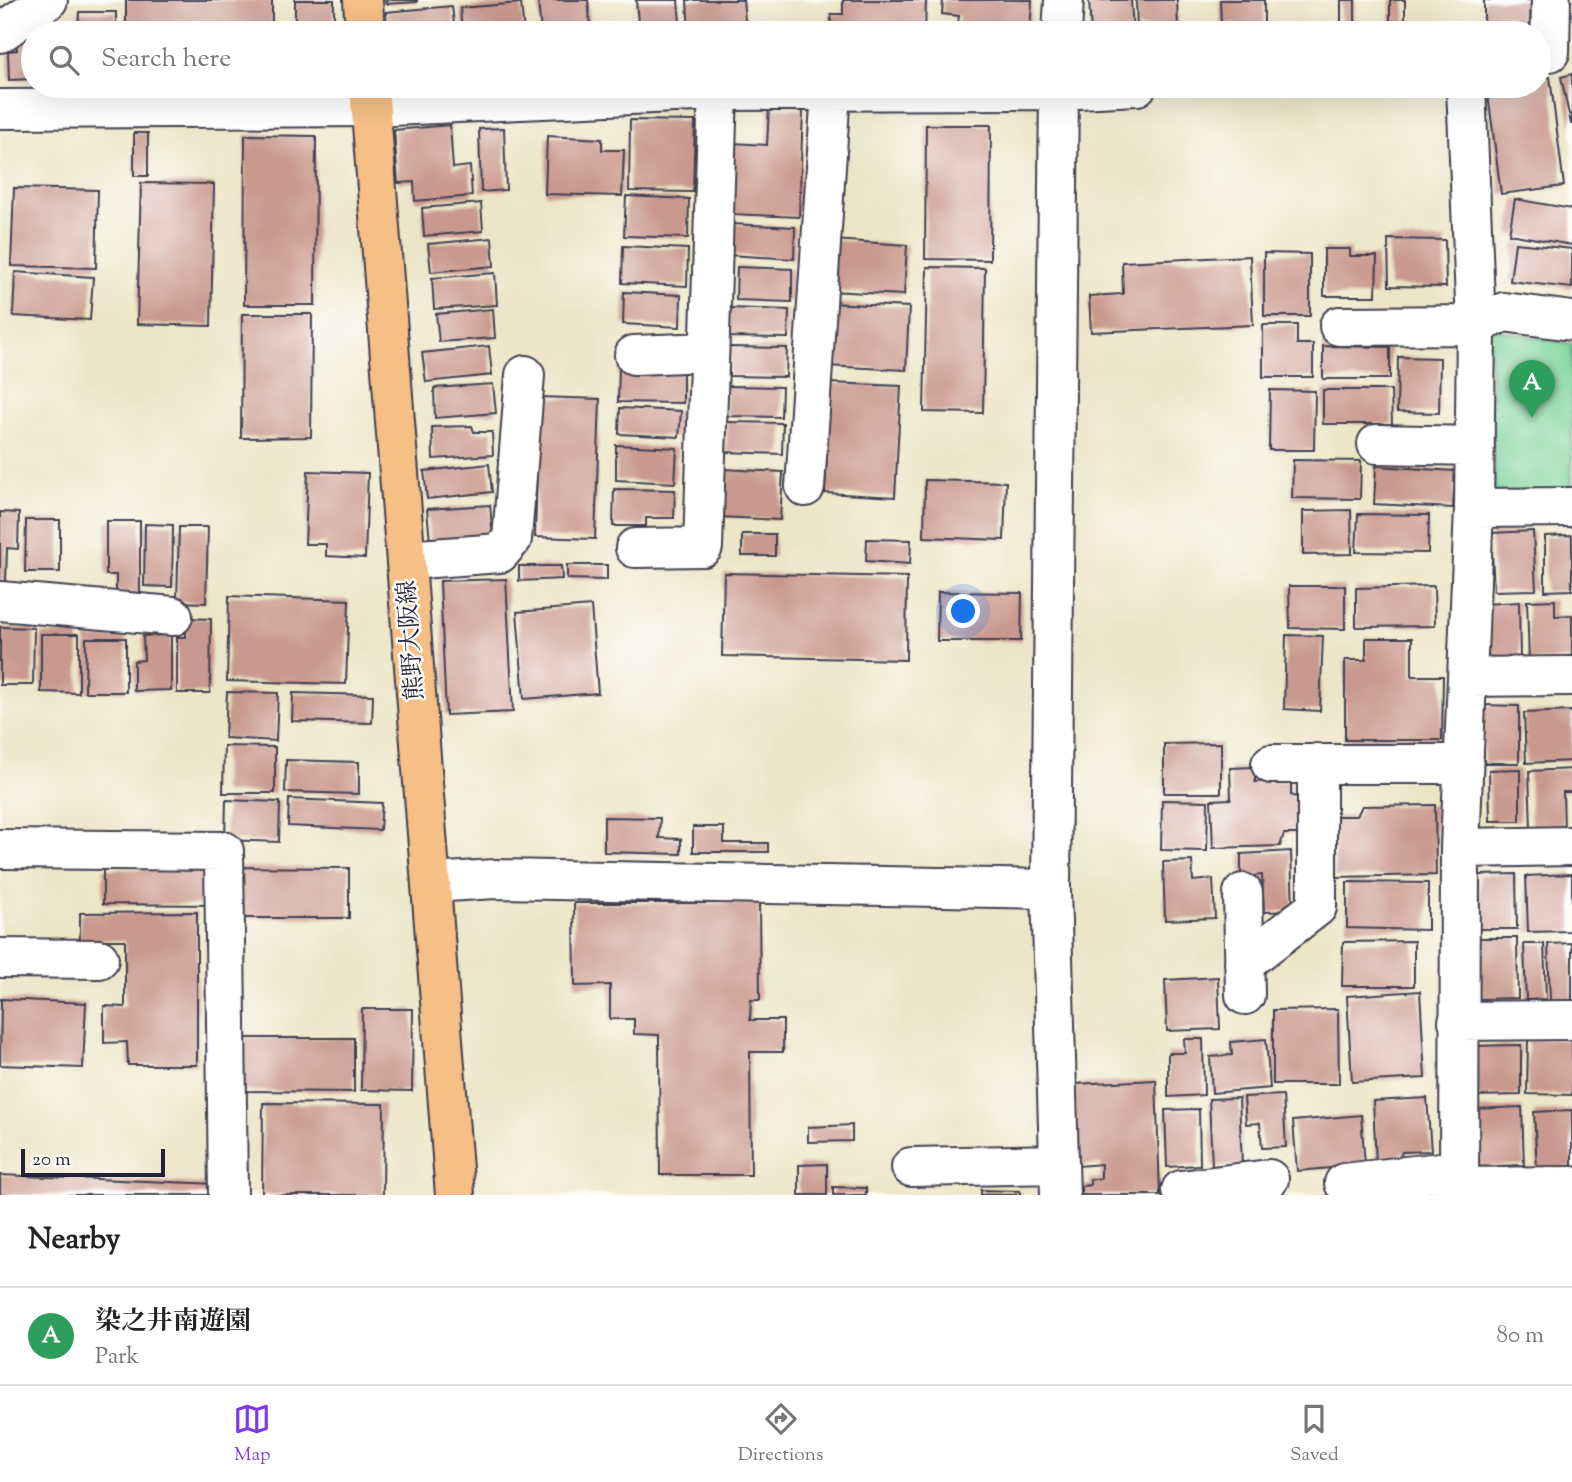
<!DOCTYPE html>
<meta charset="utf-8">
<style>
body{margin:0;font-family:"Sorts Mill Goudy","Noto Serif JP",serif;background:#f6f6f6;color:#222}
.scale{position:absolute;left:21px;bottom:18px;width:144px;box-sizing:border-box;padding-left:7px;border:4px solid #22223b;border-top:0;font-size:19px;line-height:24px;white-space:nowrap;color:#22223b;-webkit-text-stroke:5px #fdfcf7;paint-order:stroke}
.you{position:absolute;left:964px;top:612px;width:24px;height:24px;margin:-18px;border:5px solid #fff;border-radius:50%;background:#1a73e8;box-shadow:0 0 0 10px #1a73e833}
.badge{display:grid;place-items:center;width:46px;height:46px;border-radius:50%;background:#7c3aed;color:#fff;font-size:23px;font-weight:700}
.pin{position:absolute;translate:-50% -58px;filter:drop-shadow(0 2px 4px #0008)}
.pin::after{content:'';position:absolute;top:37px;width:24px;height:21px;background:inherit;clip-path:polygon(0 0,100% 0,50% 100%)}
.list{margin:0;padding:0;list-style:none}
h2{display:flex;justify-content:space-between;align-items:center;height:91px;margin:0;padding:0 28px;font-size:30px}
h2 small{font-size:23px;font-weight:400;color:#767676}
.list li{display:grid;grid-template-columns:46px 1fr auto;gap:21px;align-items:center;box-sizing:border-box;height:98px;padding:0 28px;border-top:2px solid #e0e0e0}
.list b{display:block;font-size:26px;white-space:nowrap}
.list p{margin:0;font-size:23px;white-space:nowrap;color:#767676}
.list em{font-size:23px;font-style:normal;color:#767676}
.icon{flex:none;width:38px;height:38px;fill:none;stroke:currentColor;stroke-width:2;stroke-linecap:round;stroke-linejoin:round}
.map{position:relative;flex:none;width:1572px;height:1195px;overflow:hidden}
.search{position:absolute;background:#fff;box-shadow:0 7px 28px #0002;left:21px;right:21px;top:21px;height:77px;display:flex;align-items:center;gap:18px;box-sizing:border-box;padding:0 24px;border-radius:38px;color:#767676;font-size:26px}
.sheet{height:189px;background:#fff}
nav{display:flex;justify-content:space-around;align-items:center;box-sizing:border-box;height:98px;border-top:2px solid #e0e0e0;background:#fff;font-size:19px;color:#767676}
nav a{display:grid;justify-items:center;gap:4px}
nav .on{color:#7c3aed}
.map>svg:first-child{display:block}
.green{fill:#79d39a;stroke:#4e7a6a;stroke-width:2}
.building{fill:#c9988e}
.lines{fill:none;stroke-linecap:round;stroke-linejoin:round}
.minor-casing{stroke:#403f50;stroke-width:42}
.major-casing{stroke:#403f50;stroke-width:42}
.minor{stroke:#fff;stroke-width:38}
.major{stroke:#f5bf86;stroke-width:38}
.labels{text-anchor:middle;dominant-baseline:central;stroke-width:5;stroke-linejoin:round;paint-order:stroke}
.street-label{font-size:24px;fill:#22223b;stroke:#fdfcf7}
</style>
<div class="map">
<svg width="1572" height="1195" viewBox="0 0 1572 1195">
<rect width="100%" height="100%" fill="#fdfcf7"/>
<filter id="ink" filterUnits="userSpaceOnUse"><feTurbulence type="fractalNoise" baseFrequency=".0143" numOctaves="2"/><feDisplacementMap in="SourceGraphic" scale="14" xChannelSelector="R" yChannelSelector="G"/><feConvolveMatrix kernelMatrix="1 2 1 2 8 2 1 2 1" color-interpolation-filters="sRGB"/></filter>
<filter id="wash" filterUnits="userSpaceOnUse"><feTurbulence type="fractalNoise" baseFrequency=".00686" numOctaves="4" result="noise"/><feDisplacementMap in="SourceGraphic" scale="28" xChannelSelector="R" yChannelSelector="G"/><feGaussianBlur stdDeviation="1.57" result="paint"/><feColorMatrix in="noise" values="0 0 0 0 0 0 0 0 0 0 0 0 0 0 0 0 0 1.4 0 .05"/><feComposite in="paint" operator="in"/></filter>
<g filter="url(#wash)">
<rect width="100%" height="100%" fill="#ece5c7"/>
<path class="green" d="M1489,328L1572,344V492L1495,493Z"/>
<g id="blocks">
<path class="building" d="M126,0H272V33H126Z
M295,0H334V33H295Z
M385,0H417V2L386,4Z
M538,0H588L591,33H541Z
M636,0H678L681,33H639Z
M687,0H743L746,30L689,33Z
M843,0H926L925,33H830L831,14H843Z
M943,0H1032L1030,33H957L959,16L942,14Z
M1089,0H1131L1133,33H1091Z
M1136,0H1177L1178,28H1137Z
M1220,0H1264V33H1236V24L1221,25Z
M1341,0H1355V33H1341Z
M1390,0H1405V33H1390Z
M1484,0H1531L1530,27L1525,33H1484Z
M521,3L524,33H462L460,8Z
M452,6L455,33H387L386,12Z
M79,12H116V33H78Z
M46,30H70V33H46Z
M33,40V79L9,80L8,51L17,50L16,41Z
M1572,74V124H1571L1561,77Z
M1550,77L1564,186L1501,194L1487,86H1539V78Z
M769,108L803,109L799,217L730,214L732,143L767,145Z
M630,120L695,121L693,192L629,191Z
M450,125L453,168L470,166L472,196L415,201L414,182L398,183L394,130Z
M926,125H991L990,260L925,259Z
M504,128L506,190L481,192L479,129Z
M134,133H148V176H134Z
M245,135L316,136L315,305H244Z
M547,136L602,139V150H624L622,196L545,194Z
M141,183L214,184L211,326L137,324Z
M14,188L98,190L96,268L11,266Z
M626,196L689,199L688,238L624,236Z
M1515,199L1572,209V245L1509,234Z
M481,203L483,231L424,236L422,208Z
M731,224L795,227L794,259L729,255Z
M492,238L494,266L431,272L428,244Z
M1388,239L1445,240L1446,287L1389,286Z
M833,240L907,245L904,295L830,291Z
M1515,243L1572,249V288L1510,281Z
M623,246L688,249L687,286L622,283Z
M1324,249H1350V256H1377L1376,296H1324Z
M1264,253L1310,254V316H1264Z
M1250,256L1253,325L1091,332L1089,296L1123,294L1122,262Z
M737,267L792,269V302L736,300Z
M927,267L985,268L983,413L924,412Z
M15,272L93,277L90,320L13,316Z
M495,273L497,305L434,309L432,278Z
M624,292L681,295L680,327L623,324Z
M828,303L909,307L906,370L826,366Z
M729,308L789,310L788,338L729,337Z
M493,309L495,338L439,342L436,314Z
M242,314H312L311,437L241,438Z
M1263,325H1297V344H1313V377H1263Z
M489,346L492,375L426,382L422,353Z
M1323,346L1390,347V379H1323Z
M729,347L787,348L786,377L729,376Z
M1398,357L1440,358L1439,413L1397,412Z
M619,367L683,368V403L618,402Z
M830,383L901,386L895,497L825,493Z
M493,384L496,413L435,418L434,388Z
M727,386L782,387L781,417L726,416Z
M1270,390L1315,391L1314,450H1269Z
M1323,390H1391L1392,424H1323Z
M539,397L600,399L595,539L535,537Z
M620,408L681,411L679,437L619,434Z
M727,422L783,423L782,454L726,452Z
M472,426L474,432H492L493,455L433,459L432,427Z
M616,445L677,448L675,483L616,480Z
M1293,460L1361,461L1360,499L1292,498Z
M489,464L492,492L427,499L424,471Z
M1376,466L1455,471L1453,508L1374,504Z
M722,469L783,472L780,520L719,517Z
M308,471L368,473L365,558L326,556V544H305Z
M925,480L1006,482L1004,540L924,537Z
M614,489L675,490L674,518H646V526H613Z
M490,505L493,537L430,542L427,509Z
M1351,510L1352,554L1303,555V511Z
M0,512L19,513L18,549L7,548L6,581H0Z
M1358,514L1429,515L1428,553L1356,552Z
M26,520H60V572H25Z
M106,521H140V593L116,592V575H106Z
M145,524L173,525L172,587L144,586Z
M179,527H208L206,603L177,602Z
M1533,531L1536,590L1494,591L1491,533Z
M742,534H775V556H742Z
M1572,535V590L1545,591V536Z
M867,539L911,540L910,564L866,561Z
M567,565H607V580L567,579Z
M519,566H561L562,579L519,581Z
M724,573L907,577L906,660L722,656Z
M506,579L513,712L446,715L440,581Z
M1289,586H1345V629L1290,628Z
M1434,586L1435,626L1356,627V588Z
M938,592L1022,593L1021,641H937Z
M229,596L349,600L346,684L227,681Z
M1555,600V616L1572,615V659L1529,661L1527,601Z
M1519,602L1520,658L1486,659L1484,604Z
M591,606L598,693L524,699L517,612Z
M186,618L211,619L210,693H177V637H186Z
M0,627L34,628L33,685H0Z
M41,634H79V693L41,692Z
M171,635V690L134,691V661L144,660L143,636Z
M1286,635L1323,636L1320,711L1284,709Z
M86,638H126V692H85Z
M1366,638H1412V676H1443L1442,740H1345V660H1366Z
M227,692L278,693L276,741L225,738Z
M293,693L373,695L372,723L292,721Z
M1483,705L1519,706V763H1484Z
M1572,711V761L1526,763L1524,713Z
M1221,743V793H1164V744Z
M224,746L275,747V793H223Z
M286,760L359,762V794L285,792Z
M1255,767V782L1291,781V795L1304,800V834H1284L1280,846L1213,848L1211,800L1231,799L1230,768Z
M1520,769V821H1490L1489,770Z
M1572,769V792H1563L1564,829H1531L1529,771Z
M289,799L382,803L380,830L288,826Z
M226,800L280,802L279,842L225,840Z
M1162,800L1208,801L1207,851L1161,850Z
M1435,805L1436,875L1335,877L1334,816H1357L1362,806Z
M604,817L660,818L659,838L681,839V854L604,852Z
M693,827H724V843H768V852H693Z
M1291,851L1293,911L1264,912L1262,875L1241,877V854Z
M1192,861L1193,881L1213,879L1215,918L1165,920L1163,862Z
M231,867L349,868V918H232Z
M103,869L210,870V905L103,904Z
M1516,874L1517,929H1479L1480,875Z
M1572,874V931L1528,932L1526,876Z
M1347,882L1428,883V930L1347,928Z
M574,903H759L760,1000H751L750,1020H783V1052H750L751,1175H660L659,1035L634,1034V1019H610V985L575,986Z
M197,912V1065H128L127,1042L104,1043V1006L125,1007V940H80V913Z
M1476,938H1517L1518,998L1478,999Z
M1414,941V986H1342L1343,942Z
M1572,943V1000L1550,1001L1548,944Z
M1524,944H1544L1546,999L1526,1000Z
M1218,977L1220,1029L1167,1031L1165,980Z
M1420,991L1425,1078L1352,1082L1347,996Z
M1,999L86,1003L83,1068L0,1065Z
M362,1009H413L412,1091L361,1090Z
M1338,1009L1339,1084H1273V1010Z
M236,1038H354V1092L235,1091Z
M1184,1039H1203L1204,1095L1168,1097V1053H1185Z
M1266,1039L1270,1088L1212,1093L1210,1057L1232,1055L1231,1042Z
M1528,1039L1572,1040V1095L1527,1094Z
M1521,1045V1095L1471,1096L1469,1046Z
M1156,1080L1160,1195H1081V1186L1090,1185V1179H1101V1164L1078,1166L1074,1084Z
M1283,1095L1286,1147L1262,1148L1260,1123L1246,1124L1244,1097Z
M1239,1098L1242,1165L1212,1166L1209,1099Z
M1427,1098L1431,1151L1402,1152L1398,1162L1376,1163L1373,1101Z
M263,1103L384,1104L383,1195H262Z
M1522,1107L1524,1165L1476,1167L1474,1109Z
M1199,1109L1200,1165L1167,1167L1165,1110Z
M1572,1110V1167L1537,1169L1534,1112Z
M1361,1115L1365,1165L1297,1171L1293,1121Z
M852,1125V1141L808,1142V1127Z
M827,1164V1195H799V1165Z
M0,1175L216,1184L215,1195H0Z
M833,1187L866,1188V1195H833Z
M981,1190L1020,1191V1195H981Z"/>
</g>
</g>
<g filter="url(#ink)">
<use href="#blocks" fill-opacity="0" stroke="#403f50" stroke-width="2"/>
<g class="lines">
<defs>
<path id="minor" d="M0,33L48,0
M1062,33L1064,0
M1550,52L1551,0
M1059,86L1051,889L1060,1195
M0,109L370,107L718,91L1059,90L1137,86
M1339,326L1476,325L1504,312L1572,321
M634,355L709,352
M1377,444L1475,446
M805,487L831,91
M1474,508L1572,507
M635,548L703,547L718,91
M406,560L500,553L512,539L525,375
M0,601L173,616
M1467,677L1572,676
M1271,764H1463
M1460,848L1572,846
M0,849L224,851L228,1195
M431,883L495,879L1051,889
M1243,893L1245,995
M0,958L99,959
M1244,963L1317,907V763
M1458,1021L1572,1020
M911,1167L1059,1164
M1344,1183L1459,1170
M1459,1187L1572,1186
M1181,1190L1269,1179
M1459,1195L1460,848L1474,508L1476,325L1466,86"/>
<path id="major" d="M363,0L365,33
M369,86L455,1195"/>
</defs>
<use href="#minor" class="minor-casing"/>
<use href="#major" class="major-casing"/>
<use href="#minor" class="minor"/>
<use href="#major" class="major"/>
</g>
</g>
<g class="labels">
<g class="street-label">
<text transform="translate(412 640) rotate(-94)">熊野大阪線</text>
</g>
</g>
</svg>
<div class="scale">20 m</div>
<div class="you"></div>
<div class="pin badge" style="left:1532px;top:418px;background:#2e9e5b">A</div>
<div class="search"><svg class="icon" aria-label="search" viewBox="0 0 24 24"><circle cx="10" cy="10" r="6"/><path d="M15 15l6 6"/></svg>Search here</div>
</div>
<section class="sheet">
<h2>Nearby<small></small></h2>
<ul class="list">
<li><span class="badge" style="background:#2e9e5b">A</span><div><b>染之井南遊園</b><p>Park</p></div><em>80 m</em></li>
</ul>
</section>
<nav>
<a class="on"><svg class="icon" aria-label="map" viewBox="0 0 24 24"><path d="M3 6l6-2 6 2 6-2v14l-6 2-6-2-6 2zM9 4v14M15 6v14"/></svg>Map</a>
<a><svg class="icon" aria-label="directions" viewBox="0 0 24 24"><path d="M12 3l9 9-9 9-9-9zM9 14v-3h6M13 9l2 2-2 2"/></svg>Directions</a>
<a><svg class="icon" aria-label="saved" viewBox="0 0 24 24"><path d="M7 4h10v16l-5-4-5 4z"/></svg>Saved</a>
</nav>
